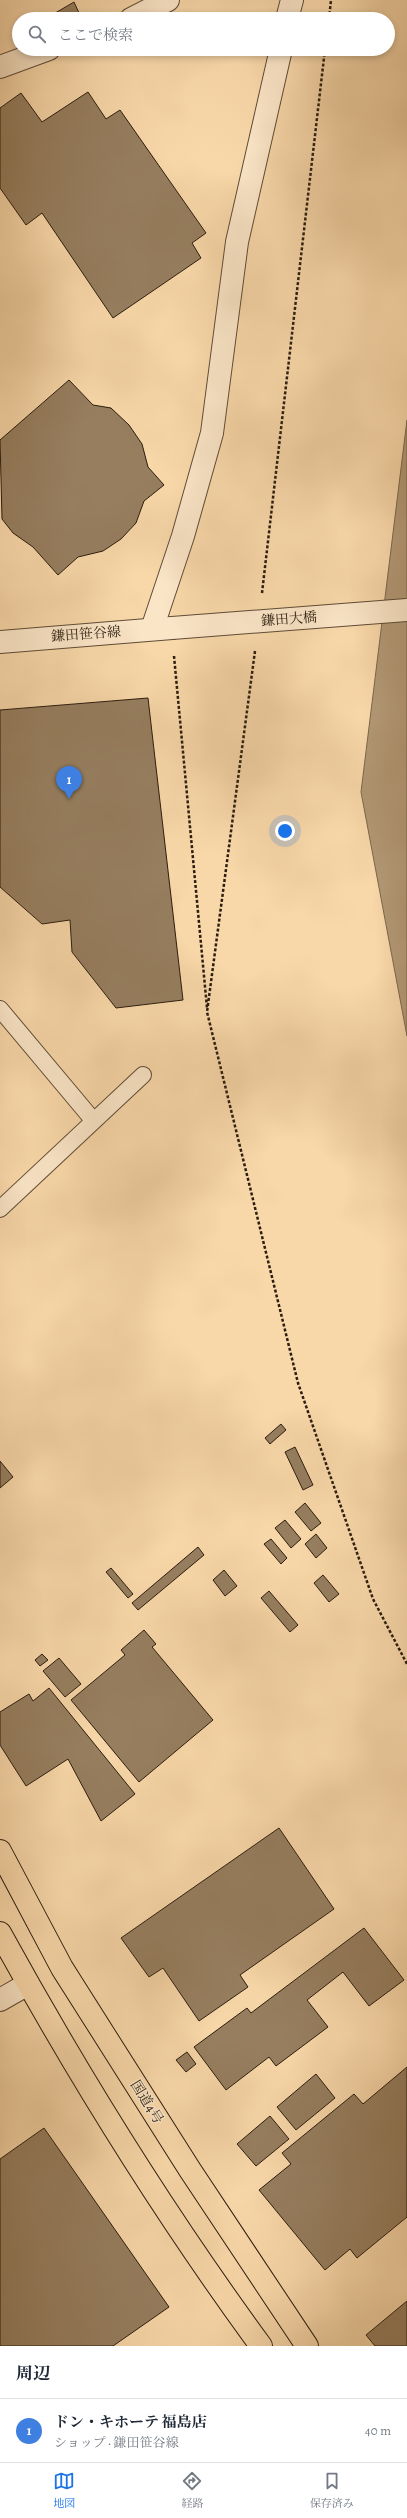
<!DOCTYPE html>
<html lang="ja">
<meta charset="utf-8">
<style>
body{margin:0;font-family:Alegreya,"Noto Serif JP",serif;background:#f6f6f7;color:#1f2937}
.you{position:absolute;left:285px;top:831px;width:14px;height:14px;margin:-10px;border:3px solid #fff;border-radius:50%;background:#1a73e8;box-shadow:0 0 0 6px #1a73e833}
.badge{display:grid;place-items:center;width:26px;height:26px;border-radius:50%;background:#1a73e8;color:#fff;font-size:13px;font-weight:700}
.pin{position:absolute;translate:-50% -33px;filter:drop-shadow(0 1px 2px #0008)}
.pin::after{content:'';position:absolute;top:21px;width:14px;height:12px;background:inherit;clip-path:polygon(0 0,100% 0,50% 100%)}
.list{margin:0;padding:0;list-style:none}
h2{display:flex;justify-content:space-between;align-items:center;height:52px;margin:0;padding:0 16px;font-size:17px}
h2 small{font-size:13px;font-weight:400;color:#747a83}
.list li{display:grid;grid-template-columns:26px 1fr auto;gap:12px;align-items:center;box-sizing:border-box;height:64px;padding:0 16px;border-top:1px solid #e0e1e3}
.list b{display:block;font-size:15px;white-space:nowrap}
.list p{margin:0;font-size:13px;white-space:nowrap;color:#747a83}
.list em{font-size:13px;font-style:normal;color:#747a83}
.icon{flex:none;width:22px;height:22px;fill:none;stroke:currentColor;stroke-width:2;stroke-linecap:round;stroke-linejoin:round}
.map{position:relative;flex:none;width:407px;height:2346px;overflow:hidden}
.search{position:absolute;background:#fff;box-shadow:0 2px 6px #0003;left:12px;right:12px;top:12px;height:44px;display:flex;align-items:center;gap:10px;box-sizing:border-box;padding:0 14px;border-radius:22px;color:#747a83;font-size:15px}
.sheet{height:116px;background:#fff}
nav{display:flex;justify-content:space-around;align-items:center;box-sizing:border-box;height:56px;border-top:1px solid #e0e1e3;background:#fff;font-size:11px;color:#747a83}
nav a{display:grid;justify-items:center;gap:2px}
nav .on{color:#1a73e8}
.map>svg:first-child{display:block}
.water{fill:#b29875;stroke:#7c674c}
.building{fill:#967e5f;stroke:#2b1d0f}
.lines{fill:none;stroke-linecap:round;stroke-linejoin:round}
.service-casing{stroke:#5e4c36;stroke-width:18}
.minor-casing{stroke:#5e4c36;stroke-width:24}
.tertiary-casing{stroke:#5e4c36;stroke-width:24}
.trunk-casing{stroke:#2b1d0f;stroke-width:24}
.path{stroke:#2b1d0f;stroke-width:2.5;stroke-dasharray:3 2;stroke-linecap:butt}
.service{stroke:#fae5c7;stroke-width:16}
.minor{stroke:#fae5c7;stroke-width:22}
.tertiary{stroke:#fae5c7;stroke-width:22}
.trunk{stroke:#f8d7a9;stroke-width:22}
.tertiary-bridge-casing{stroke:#5e4c36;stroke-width:24;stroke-linecap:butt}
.tertiary-bridge{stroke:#fae5c7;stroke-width:22}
.labels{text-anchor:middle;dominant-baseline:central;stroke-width:3;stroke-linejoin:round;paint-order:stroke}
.street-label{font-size:14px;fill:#2b1d0f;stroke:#fae5c7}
</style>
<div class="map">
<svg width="407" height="2346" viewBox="0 0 407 2346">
<rect width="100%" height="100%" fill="#f8d7a9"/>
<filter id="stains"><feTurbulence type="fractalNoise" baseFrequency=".005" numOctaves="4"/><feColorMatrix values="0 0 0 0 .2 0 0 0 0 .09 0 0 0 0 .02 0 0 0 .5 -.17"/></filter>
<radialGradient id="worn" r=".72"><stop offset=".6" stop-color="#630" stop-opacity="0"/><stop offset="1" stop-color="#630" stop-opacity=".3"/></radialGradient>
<path class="water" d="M407,420V1036L361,792Z"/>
<path class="building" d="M74,2L79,13L67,19H45Z
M88,92L106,119L120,110L206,233L192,243L201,258L113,318L42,213L26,225L0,188V108L21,93L42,122Z
M69,380L93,405L111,408L129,425L142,444L148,467L164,485L144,501L136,523L121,539L103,551L78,557L58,575L33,547L13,533L2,519L0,440Z
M148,698L183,1000L116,1008L72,952L70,920L42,924L0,887V710Z
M281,1424L286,1430L270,1444L265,1438Z
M295,1447L313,1485L303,1490L285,1452Z
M0,1461L13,1477L0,1488Z
M305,1503L321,1523L311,1531L295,1512Z
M285,1520L301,1539L291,1548L275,1528Z
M316,1534L327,1548L316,1558L305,1544Z
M271,1539L287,1558L281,1564L264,1544Z
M198,1547L204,1555L138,1610L132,1603Z
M111,1568L133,1594L128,1598L106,1572Z
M224,1570L237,1586L225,1596L213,1580Z
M323,1575L339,1594L329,1602L314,1583Z
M269,1591L298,1625L290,1632L261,1598Z
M144,1630L156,1644L152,1647L213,1720L139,1782L71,1700L125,1655L121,1650Z
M42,1654L48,1660L40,1666L35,1660Z
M59,1658L81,1684L65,1697L43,1671Z
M49,1688L135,1794L101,1821L68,1759L26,1786L0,1745V1712L29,1694L33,1701Z
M279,1828L334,1909L240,1975L248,1987L199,2021L163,1968L149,1977L121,1938Z
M364,1928L404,1980L369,2006L343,1972L307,2000L328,2027L276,2066L269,2057L226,2090L194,2047L247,2008L251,2013Z
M187,2052L196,2064L186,2072L176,2060Z
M407,2067V2217L357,2258L350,2249L325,2270L259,2190L291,2164L282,2153L354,2094L363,2104Z
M316,2074L335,2098L296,2130L277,2107Z
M270,2116L289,2139L256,2166L237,2144Z
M44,2128L169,2307L113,2346H0V2159Z
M407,2301V2346H375L366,2335Z"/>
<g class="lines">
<defs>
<path id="service" d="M0,1009L93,1120
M0,1209L143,1075"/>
<path id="minor" d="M131,19L168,0
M287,19L292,0
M0,67L49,49
M152,629L183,536L212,433L237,242L281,49
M0,2000L28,1984"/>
<path id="tertiary" d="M0,642L172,628"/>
<path id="trunk" d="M0,1851L62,1968L190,2170L307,2346
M0,1933C78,2075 165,2215 261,2346"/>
</defs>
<use href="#service" class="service-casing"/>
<use href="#minor" class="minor-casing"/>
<use href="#tertiary" class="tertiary-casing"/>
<use href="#trunk" class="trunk-casing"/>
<path class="path" d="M329,19L331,0
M262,593L325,49
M255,651L207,1012L298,1383L373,1599L407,1664
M174,656L207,1008"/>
<use href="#service" class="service"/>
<use href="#minor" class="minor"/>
<use href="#tertiary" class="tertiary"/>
<use href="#trunk" class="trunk"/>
<defs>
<path id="tertiary-bridge" d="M172,628L407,610"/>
</defs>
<use href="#tertiary-bridge" class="tertiary-bridge-casing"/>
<use href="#tertiary-bridge" class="tertiary-bridge"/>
</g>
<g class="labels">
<g class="street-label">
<text transform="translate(289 619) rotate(-4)">鎌田大橋</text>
<text transform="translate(86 634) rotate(-4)">鎌田笹谷線</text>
<text transform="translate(147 2102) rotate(58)">国道4号</text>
</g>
</g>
<rect width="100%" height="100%" filter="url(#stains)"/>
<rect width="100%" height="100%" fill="url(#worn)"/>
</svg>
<div class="you"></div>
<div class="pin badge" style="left:69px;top:799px;background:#3f7fe0">1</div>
<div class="search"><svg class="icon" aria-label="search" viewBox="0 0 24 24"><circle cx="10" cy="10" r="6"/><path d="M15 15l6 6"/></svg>ここで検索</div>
</div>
<section class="sheet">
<h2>周辺<small></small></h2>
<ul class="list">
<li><span class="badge" style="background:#3f7fe0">1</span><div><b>ドン・キホーテ 福島店</b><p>ショップ · 鎌田笹谷線</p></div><em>40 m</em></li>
</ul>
</section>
<nav>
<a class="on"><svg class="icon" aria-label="map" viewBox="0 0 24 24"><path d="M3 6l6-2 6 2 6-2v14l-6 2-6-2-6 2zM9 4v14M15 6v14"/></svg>地図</a>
<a><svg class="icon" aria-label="directions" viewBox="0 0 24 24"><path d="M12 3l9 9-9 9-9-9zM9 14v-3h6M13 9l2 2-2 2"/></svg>経路</a>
<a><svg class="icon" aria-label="saved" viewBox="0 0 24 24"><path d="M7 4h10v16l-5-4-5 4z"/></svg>保存済み</a>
</nav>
